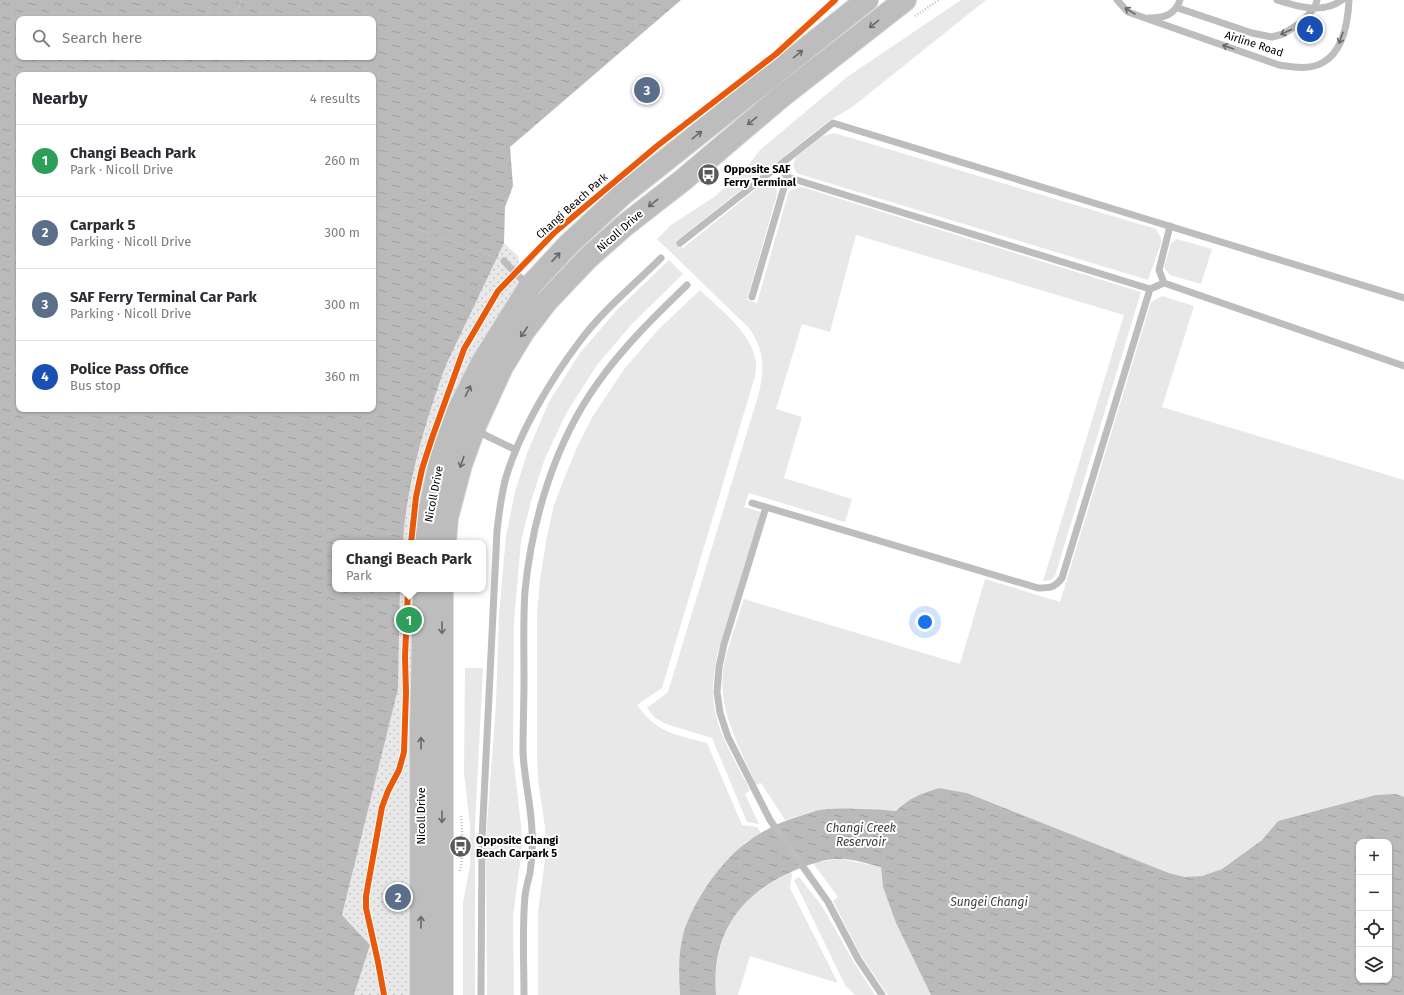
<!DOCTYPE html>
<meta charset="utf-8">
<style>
body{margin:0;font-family:"Fira Sans",sans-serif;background:#f2f2f3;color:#2b2b33}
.controls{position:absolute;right:12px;bottom:12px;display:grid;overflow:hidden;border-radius:8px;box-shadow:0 1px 3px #0004}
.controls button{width:36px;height:36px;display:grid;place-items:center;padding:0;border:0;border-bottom:1px solid #e1e1e2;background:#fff;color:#2b2b33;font:20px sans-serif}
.you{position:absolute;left:925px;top:622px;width:14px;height:14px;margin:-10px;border:3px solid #fff;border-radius:50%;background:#1a73e8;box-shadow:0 0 0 6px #1a73e833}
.badge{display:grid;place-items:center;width:26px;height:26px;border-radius:50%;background:#2563eb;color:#fff;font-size:13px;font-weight:700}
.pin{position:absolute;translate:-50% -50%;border:2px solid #fff;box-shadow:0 1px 4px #0006}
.popup{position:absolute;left:332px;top:540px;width:154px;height:52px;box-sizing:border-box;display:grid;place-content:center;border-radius:8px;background:#fff;filter:drop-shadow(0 1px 3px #0005);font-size:13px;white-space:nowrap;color:#7c7c81}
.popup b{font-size:15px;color:#2b2b33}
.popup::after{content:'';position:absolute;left:50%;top:100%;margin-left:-8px;border:8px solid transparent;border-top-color:#fff}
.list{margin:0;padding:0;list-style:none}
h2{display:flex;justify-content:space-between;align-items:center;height:52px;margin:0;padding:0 16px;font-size:17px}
h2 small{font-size:13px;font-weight:400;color:#7c7c81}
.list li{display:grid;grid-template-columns:26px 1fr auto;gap:12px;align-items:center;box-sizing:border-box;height:72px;padding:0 16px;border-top:1px solid #e1e1e2}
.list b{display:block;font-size:15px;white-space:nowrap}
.list p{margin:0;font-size:13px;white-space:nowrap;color:#7c7c81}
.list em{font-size:13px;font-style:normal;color:#7c7c81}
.icon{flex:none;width:22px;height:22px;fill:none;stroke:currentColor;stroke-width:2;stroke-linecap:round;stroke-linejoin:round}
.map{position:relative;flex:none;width:1404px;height:995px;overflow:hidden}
.search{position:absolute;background:#fff;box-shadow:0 1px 3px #0004;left:16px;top:16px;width:360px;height:44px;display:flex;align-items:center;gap:10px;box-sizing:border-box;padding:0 14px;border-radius:8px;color:#7c7c81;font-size:15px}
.panel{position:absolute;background:#fff;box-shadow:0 1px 3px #0004;left:16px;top:72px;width:360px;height:340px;border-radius:8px}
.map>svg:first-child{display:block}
.green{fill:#e8e8e8}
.park{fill:url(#park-dots)}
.water{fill:url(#water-ripples);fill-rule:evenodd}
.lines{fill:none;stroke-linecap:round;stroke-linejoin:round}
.primary-casing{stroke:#dbdbdb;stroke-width:24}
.path{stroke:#c2c2c2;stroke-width:2.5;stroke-dasharray:1 2;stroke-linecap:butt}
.lane{stroke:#bdbdbd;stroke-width:7}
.primary{stroke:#bdbdbd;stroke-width:22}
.cycleway-casing{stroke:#fff;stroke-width:8}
.cycleway{stroke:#e8590c;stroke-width:6}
.oneway{stroke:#686868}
.labels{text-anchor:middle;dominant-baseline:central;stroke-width:4;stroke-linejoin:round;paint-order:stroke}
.street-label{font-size:11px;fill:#000;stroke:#fff}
.poi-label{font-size:11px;font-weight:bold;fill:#000;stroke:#fff;text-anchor:start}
.water-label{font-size:12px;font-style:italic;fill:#3d3d3d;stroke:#fff}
</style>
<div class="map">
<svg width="1404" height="995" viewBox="0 0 1404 995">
<defs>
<pattern id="park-dots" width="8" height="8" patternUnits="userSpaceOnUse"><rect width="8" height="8" fill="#e8e8e8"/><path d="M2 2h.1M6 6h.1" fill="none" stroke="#c5c5c5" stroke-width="1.8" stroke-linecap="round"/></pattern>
<pattern id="water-ripples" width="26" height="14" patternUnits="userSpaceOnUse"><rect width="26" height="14" fill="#bababa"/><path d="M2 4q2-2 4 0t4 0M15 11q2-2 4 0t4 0" fill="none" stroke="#9e9e9e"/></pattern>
</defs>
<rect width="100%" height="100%" fill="#fff"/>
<path class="green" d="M961,0H986L851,108L830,120L676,241L683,248L761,185L766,183C773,184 777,187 777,194L747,300L757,303L788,194L791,190L802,187L1141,292L1055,576L1052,580L1043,581L1124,315L856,235L830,332L802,324L776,409L802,417L784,478L852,499L845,522L749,493L744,507L761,512L717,655C715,668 712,682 713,695C714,729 735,760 750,790L745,794L759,824L747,822L712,738L666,724L655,718L647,708L668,692L758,396C765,369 765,351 749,328L657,239L671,225L714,197L743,172L760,150L847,77Z
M834,133L841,135L1156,229L1161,238V243L1148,280L799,174L796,172L793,165L796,157L823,136Z
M1177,239L1212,249L1201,284L1170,275L1164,268L1171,243Z
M669,260L683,274L631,325L597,365L567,412L545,458L531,501L521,542L514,621L513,755L521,826L522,849L513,916L514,995H487L486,838L496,704L499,615L506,536L515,492L527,453L549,402L580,353L617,310Z
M700,290C720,310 753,333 756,363C756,367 756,372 755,376L662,688L637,705C658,734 675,734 707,743L742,825L757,827L761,833L746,842L704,890L691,915L682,939L679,966L680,995H538V912L546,852L545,827L538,780L537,755V615L540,579L547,536L554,505L566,474L578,445L593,416L625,368L658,330Z
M1162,296L1194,306L1162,407L1404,480V797L1396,794L1278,821L1262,840L1222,869L1202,876L1185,877L1169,873L967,793L940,788L916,796L903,804L896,811L857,808L820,810L785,820L761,783L756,785C739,746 714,704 725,660C730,640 738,619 744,599L960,664L985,579L1060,602L1151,302Z
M465,668H483L475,826V995H463V902L470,866V825L464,773Z
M840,859L881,867L883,887L896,923L931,995H888L885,991L860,954L833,901L838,897L813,863L817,862Z
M791,872L792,874L790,888L838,983L750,956L738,995H716C713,958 724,918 754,894C765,885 778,879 791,872Z
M799,877L822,906L853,961L875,995H855L845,985L794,880Z"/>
<path class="park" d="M504,243L518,256L522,291L469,376L430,457L422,543H403C406,485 426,419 446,365Z
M400,589H421L415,995H354L370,945L342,915L398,689Z"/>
<path class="water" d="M0,0H681L510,147L513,186L505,207L504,243L446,365C426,419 406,485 403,543H335V589H400L398,689L342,915L370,945L354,995H0ZM19,19H373V57H19ZM19,75H373V409H19Z
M939,788L967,793L1169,873L1185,877L1202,876L1222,869L1262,840L1278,821L1376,795L1396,794L1404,797V995H931L896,923L883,887L881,867C868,864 851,858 839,859C824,859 811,864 798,869C741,892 711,933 716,995H680C679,977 678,958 682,940C684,928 690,915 696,904C720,860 752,830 800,816C807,814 814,811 820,810C846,807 871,809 896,811C908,798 923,793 939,788ZM1359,842H1389V980H1359Z"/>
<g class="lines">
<defs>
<path id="primary" d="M425,543L429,512L441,458L459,409L482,363L530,286L569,244L623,194L867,0
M445,543L447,518L461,465L475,426L502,367L524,331L547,301L588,258L624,226L683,180L782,96L905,0
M421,995V730L424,589
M442,995V589"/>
</defs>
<use href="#primary" class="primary-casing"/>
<path class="path" d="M915,16L939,0
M206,19L212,0
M235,19L241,0
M167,75L183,57
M203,75L209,57
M373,212L496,258
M460,871C464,852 462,833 461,814"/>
<path class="lane" d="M1117,0L1128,12L1279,65C1293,67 1309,70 1322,63C1343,52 1348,22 1349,0
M1277,0C1298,7 1323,14 1342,0
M1178,8L1252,33L1272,37L1283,34L1302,22L1315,7L1317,0
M1149,18C1164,18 1175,15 1180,0
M680,243L833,123L1404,298
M504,261L515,273L529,285
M1164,283L1404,366
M1150,289L1164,283L1159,270L1170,226
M752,297L787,177
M478,428L485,435L516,450
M752,503L1038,588C1050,588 1054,588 1062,578L1150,289L787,177L779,166
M766,507L724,644L719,667L717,692L720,713L728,737L770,820L828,902L858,959L882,995
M481,995L482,839L497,531C499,513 501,495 506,477C520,431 551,379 580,341C603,310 634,285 661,258
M524,995C524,962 522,929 525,896C526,888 528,881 530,873C532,860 533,845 532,831C531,804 524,778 523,752C523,727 524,703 524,679C524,650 523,620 525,591C532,519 555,443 597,384C623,347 655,316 687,285"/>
<use href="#primary" class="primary"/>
<defs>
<path id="cycleway" d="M411,543L416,497L422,469L432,438L464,349L498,291L555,232L657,146L776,54L835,0
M384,995L378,962L366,908V896L382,807L388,791L399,770L404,752L406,692L405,657L408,589"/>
</defs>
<use href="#cycleway" class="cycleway-casing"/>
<use href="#cycleway" class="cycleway"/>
</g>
<defs><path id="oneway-shaft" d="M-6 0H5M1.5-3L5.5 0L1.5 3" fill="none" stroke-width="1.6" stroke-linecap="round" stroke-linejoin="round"/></defs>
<g class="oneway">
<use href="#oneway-shaft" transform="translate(1130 11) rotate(-148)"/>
<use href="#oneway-shaft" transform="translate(874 24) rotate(142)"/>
<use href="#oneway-shaft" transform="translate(1286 32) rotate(155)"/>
<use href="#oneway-shaft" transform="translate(1341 38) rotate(109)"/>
<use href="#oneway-shaft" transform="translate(1228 47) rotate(-161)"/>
<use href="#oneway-shaft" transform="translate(798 54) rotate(-39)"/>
<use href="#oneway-shaft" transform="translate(752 121) rotate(140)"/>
<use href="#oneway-shaft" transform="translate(697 135) rotate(-38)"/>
<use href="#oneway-shaft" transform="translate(653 203) rotate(142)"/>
<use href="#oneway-shaft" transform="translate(556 257) rotate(-47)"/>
<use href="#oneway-shaft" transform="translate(524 332) rotate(124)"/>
<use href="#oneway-shaft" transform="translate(468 391) rotate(-64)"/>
<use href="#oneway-shaft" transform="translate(462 462) rotate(109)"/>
<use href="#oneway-shaft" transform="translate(442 628) rotate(90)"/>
<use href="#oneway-shaft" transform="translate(421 743) rotate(-90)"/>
<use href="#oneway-shaft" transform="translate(442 817) rotate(90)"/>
<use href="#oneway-shaft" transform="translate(421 922) rotate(-90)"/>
</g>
<defs>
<symbol id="bus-disc" viewBox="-11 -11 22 22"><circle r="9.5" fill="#595959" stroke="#fff"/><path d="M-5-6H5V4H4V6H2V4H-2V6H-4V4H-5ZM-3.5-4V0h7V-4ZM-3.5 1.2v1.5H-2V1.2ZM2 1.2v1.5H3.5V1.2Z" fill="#fff"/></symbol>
</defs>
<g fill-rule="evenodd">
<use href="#bus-disc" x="696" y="162" width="25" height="25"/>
<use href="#bus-disc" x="448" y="834" width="25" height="25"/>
</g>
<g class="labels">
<g class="street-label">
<text transform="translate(1254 44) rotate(18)">Airline Road</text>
<text transform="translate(572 206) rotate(-42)">Changi Beach Park</text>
<text transform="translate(620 231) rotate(-41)">Nicoll Drive</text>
<text transform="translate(434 494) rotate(-79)">Nicoll Drive</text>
<text transform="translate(421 816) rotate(-90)">Nicoll Drive</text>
</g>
<g class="poi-label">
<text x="724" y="169">Opposite SAF<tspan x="724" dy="13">Ferry Terminal</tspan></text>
<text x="476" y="840">Opposite Changi<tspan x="476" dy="13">Beach Carpark 5</tspan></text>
</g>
<g class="water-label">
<text x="861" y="828">Changi Creek<tspan x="861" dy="14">Reservoir</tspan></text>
<text x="989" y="902">Sungei Changi</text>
</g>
</g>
</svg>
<div class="controls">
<button>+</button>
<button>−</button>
<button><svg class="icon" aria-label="locate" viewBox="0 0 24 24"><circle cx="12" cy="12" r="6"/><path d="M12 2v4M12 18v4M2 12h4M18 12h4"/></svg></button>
<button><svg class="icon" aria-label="layers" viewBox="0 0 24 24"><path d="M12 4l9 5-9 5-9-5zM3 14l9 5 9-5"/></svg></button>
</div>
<div class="you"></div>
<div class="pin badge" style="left:409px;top:620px;background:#2e9e5b">1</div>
<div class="popup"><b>Changi Beach Park</b>Park</div>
<div class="pin badge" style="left:398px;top:897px;background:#5c6f8a">2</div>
<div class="pin badge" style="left:647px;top:90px;background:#5c6f8a">3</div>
<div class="pin badge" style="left:1310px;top:29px;background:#1a4fb4">4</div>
<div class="search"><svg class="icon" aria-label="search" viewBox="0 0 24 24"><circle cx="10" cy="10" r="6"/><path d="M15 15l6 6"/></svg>Search here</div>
<section class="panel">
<h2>Nearby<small>4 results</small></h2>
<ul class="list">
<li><span class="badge" style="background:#2e9e5b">1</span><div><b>Changi Beach Park</b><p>Park · Nicoll Drive</p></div><em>260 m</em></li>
<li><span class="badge" style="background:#5c6f8a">2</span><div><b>Carpark 5</b><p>Parking · Nicoll Drive</p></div><em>300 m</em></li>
<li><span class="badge" style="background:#5c6f8a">3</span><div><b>SAF Ferry Terminal Car Park</b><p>Parking · Nicoll Drive</p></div><em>300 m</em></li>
<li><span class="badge" style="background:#1a4fb4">4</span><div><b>Police Pass Office</b><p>Bus stop</p></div><em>360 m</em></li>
</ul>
</section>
</div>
